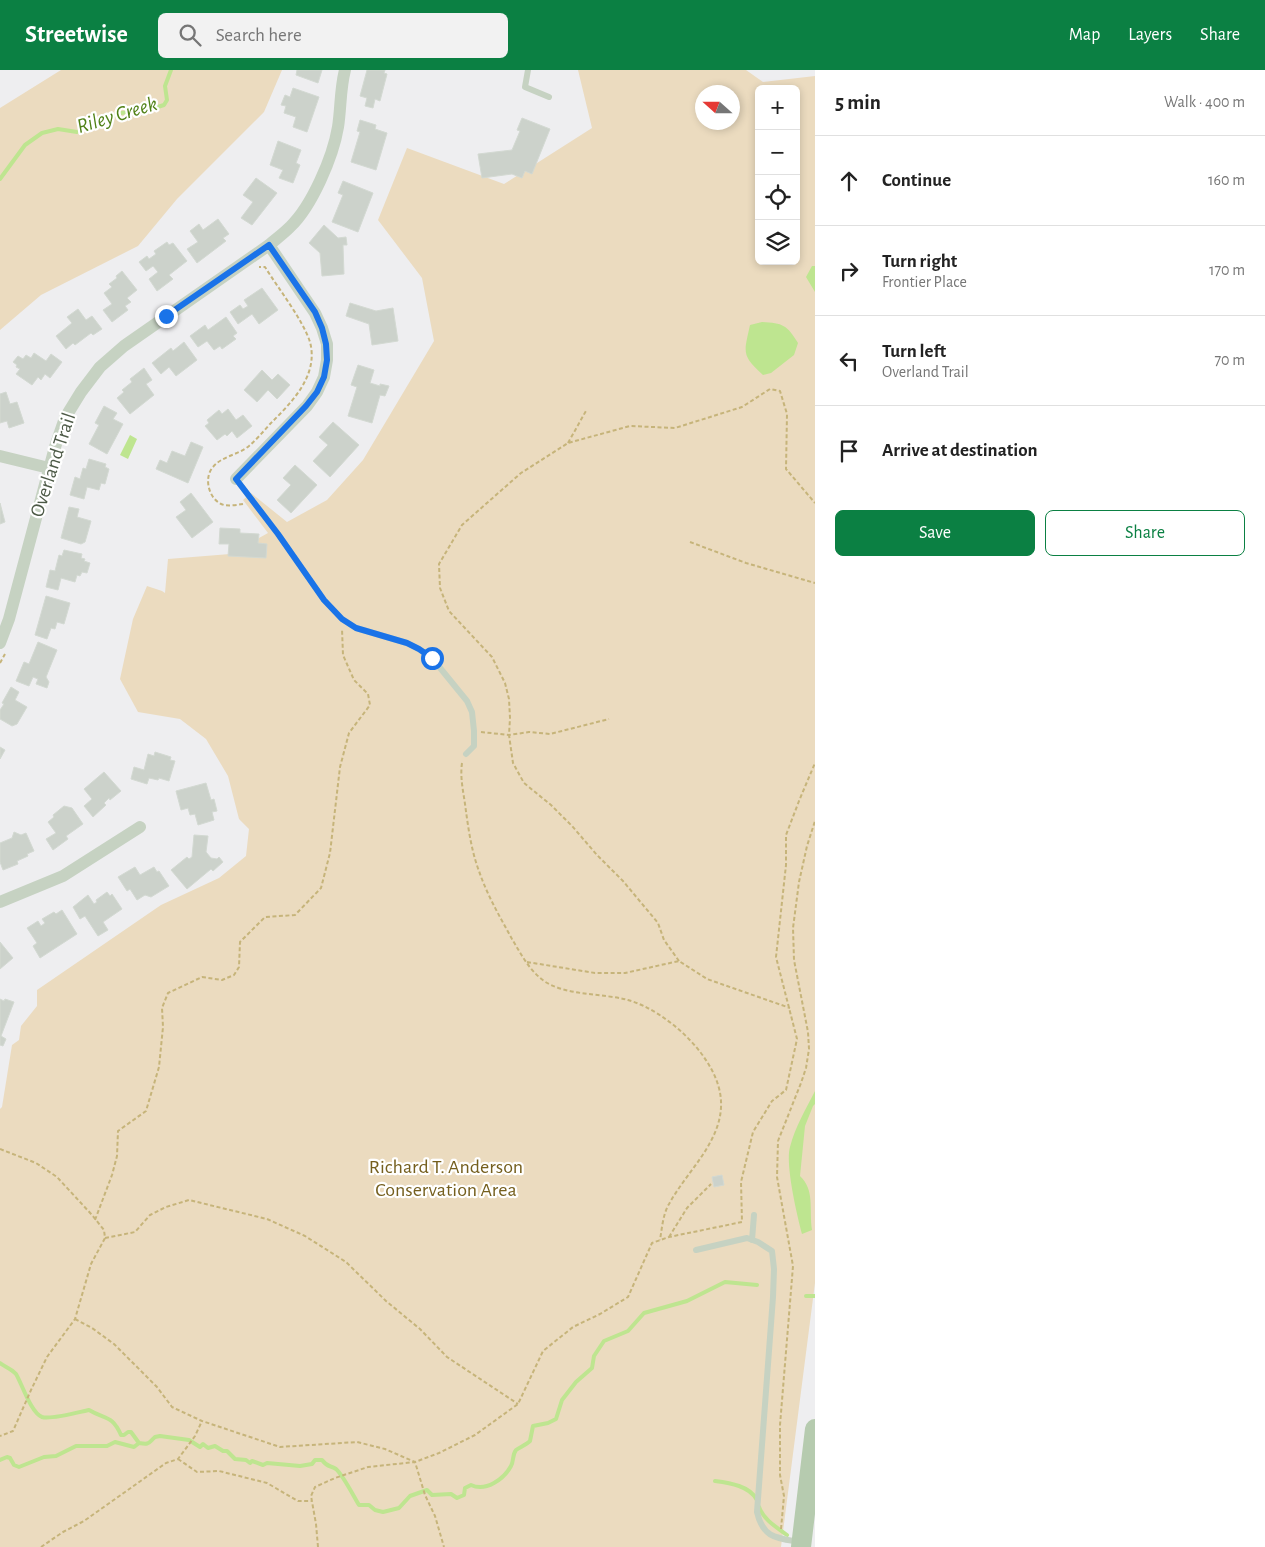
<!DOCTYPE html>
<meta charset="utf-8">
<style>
body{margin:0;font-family:"Alegreya Sans",sans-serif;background:#f2f2f2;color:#222}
.controls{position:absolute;right:15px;top:15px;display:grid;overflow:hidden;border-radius:8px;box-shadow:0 2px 8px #0003}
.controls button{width:45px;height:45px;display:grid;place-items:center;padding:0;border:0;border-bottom:1px solid #e0e0e0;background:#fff;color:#222;font:25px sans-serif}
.compass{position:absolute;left:695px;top:15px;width:45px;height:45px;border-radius:50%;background:#fff;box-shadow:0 2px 8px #0003;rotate:291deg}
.stop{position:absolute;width:15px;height:15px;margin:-11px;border:4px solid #1a73e8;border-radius:50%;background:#fff}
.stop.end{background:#1a73e8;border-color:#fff;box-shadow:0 1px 5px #0008}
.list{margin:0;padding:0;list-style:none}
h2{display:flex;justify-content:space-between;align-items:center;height:65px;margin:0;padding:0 20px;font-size:21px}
h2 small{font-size:16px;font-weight:400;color:#767676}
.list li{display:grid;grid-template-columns:32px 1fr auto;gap:15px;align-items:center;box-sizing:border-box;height:90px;padding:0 20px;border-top:1px solid #e0e0e0}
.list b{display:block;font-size:19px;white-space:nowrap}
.list p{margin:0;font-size:16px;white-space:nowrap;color:#767676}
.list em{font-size:16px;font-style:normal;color:#767676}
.actions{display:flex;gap:10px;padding:15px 20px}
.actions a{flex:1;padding:11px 0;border:1px solid #0b8043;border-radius:8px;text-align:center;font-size:18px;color:#0b8043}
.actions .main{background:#0b8043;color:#fff}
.icon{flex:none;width:28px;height:28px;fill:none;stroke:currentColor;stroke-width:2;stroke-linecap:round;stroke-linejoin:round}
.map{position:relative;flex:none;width:815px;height:1477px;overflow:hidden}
header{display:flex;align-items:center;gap:30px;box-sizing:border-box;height:70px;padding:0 25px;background:#0b8043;color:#fff}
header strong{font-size:24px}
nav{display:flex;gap:28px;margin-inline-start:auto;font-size:18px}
.search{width:350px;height:45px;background:#f2f2f2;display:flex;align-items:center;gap:12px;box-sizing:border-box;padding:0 18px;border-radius:8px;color:#767676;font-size:19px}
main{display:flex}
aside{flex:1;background:#fff}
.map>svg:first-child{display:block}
.green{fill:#ebdbbf;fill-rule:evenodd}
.water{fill:#bee590}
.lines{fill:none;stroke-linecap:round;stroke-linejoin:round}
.stream{stroke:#bee590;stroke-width:4}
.building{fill:#ccd2cb;stroke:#d3d9d2}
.path{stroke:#c6b47a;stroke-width:2;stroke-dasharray:4 2.5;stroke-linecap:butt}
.lane{stroke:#c6d2c2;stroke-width:6}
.street{stroke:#c6d2c2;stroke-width:12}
.primary{stroke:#b6cbaf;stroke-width:20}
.route{stroke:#1a73e8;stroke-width:6}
.labels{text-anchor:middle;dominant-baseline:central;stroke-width:4.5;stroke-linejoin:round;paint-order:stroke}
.street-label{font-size:20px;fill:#4d5a47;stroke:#fff}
.park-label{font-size:20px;fill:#755f1e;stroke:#fff}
.water-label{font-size:21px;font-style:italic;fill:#508116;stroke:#fff}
</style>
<header>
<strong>Streetwise</strong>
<div class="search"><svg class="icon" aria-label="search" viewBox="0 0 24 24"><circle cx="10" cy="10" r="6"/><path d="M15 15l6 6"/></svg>Search here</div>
<nav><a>Map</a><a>Layers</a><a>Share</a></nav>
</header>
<main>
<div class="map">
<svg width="815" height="1477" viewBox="0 0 815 1477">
<rect width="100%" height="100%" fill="#eeeef0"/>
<path class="green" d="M61,0H282L264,42L177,129L138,176L41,225L0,260V38Z
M578,0H746L763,12L815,6V1213L781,1477H0V1039L2,1037L12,975L19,970L21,956L37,936V920L161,835L219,808L246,786L249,759L239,749L228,706L206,669L180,649L138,642L120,609L133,549L147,516L162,521L165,523L168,489L230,484L268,463L243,430L251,423L287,452L327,430L363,390L434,271L422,208L378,150L407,78L504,114L592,58ZM759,19H796V191H759ZM702,22H732V52H702Z"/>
<path class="water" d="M812,196H815V222L806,207Z
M762,252C783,253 787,255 798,273L794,285L771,303L763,305C741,285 744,283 750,255Z
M130,365L137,369L128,389L120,385Z
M815,1021V1034L813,1036L805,1056L800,1106C815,1120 809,1139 812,1160L802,1164C797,1145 785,1094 790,1077C795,1057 806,1039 815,1021Z"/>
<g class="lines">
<path class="stream" d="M0,109L25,75L42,63L58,59L77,62L121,43L148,40L164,35L167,30L165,16L171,0
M806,1226H815
M0,1293C5,1297 12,1299 16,1304C22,1314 31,1343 42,1347C51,1350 79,1342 89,1340C106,1350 112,1345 121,1365H124L128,1362H131L139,1373
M0,1390L7,1387L10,1388L14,1395L19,1397L44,1387L56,1386L76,1376H107L115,1372L134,1377L139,1373C150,1375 148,1373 155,1367L160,1366L189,1370L200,1377L203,1374L208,1378L215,1376L223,1381H227L235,1389L246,1390L250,1393L252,1391L263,1395L267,1393L300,1396L312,1394L315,1390H322C328,1398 330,1395 336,1399C343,1405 354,1427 359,1435H369L375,1440L383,1442L399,1438L410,1426L427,1420L432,1425L451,1424L457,1428L464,1425L465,1418L471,1415C486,1422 504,1409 511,1396C514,1391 512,1385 516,1380C520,1377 526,1375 530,1371L533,1356L548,1353L556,1349L562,1330L576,1312L592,1298L594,1286L604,1271L628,1261L644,1243L687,1231L725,1212L757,1215
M715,1411C730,1413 750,1416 757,1430
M759,1437C763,1449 776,1457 787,1465"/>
</g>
<path class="building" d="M297,0H322L318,13L296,5Z
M367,0H385L384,3L387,4L380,31L375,29L373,38L365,36L367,28L360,26Z
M293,18L319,27L307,62L293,57L296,47L284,43L286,36L281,35L285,25L290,27Z
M522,48L550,59L532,104L525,101L522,108L512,104L482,108L478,84L512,80L520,61L517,60Z
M360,50L376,55L375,59L387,63L376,100L351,92L360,62L357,61Z
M278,71L301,80L296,93L300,95L293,113L279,108L283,100L270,95Z
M256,108L277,123L252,155L241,148L253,132L243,125Z
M343,111L373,123L358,162L332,152L343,125L338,123Z
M218,149L229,164L223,168L226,171L197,193L187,179L198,172L190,161L199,154L203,160Z
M324,155L338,168L346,167L347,175H343L344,204L322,206L320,183L309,173Z
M167,172L169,175L173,173L187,191L169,205L173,209L157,221L149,209L158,202L153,196L146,201L139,192L147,186L149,189L156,184L154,181Z
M122,201L137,220L127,228L131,232L125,236L128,240L112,252L103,240L112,234L104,223L112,217L109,214L117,208L116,206Z
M262,218L278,240L259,254L252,244L238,254L230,242L240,235L243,239L248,236L244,230Z
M350,233L376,241L393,238L398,271L372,275L369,254L346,246Z
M78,239L86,250L92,246L102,259L93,265L91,263L75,275L73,273L66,279L56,266L72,253L67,247Z
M226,247L237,263L233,266L236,269L222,279L220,276L214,280L207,271L198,277L190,266L205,255L208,260Z
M184,272L197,290L176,306L169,297L161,304L152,293L171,278L173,281Z
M34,283L46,291L51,284L62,292L50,308L45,304L41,310L38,307L32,315L16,304L20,299L16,297L17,295L13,292L18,286L23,289L26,285L31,288Z
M358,295L374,300L370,313L380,316V314L389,316L385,326L380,325L372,353L348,346L357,317L351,315Z
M144,298L152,310L146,314L154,325L130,344L117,328L124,322L122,320L132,312L130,309Z
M262,300L272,310L278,304L290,315L277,329L268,320L257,332L244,320Z
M6,322L10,334L17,332L24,353L9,358L7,351L0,353V324Z
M104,336L117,343L113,349L123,354L107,384L89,374L99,355L95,353Z
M228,339L236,350L243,345L252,356L237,368L232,361L227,366L225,364L217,370L205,356L209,353L207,350L219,340L222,344Z
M333,352L359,375L330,407L313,391L328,375L319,367Z
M191,372L203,377L188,413L156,399L160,390L167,393L172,381L185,386Z
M89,389L106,394L105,397L109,399L105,414L101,413L99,420L87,417L84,429L70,425L75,407L80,409L83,398L86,399Z
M295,395L317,415L291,443L277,430L291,415L283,408Z
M191,423L213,452L192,468L176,447L186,440L180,432Z
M0,433L5,452L0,454Z
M69,437L79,439L77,447L91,451L85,472L81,474L61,468Z
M220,458L240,459V463L259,464L258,473L267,474L266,488L228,486L229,474H219Z
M64,480L82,484L81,488L85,489L84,491L90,493L87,503L82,502L80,506L77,505L75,512L61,508L58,520L46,517L50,500L55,501L59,485L62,486Z
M46,526L70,533L64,554L57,552L55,559L51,558L47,569L35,565Z
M38,572L57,580L46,607L49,612L47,618L36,614L38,609L33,607L29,616L16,611L24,592L29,594Z
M11,617L19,622L15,630L27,637L17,654L12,656L0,649V640L4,634L2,633Z
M0,677L5,680L0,689Z
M155,682L171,687L170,690L175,691L169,711L159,708L158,710L149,708L147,714L131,709L134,697L144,700L148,684L154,686Z
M104,702L121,721L110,730L109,728L104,733L106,735L93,747L84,736L92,729L84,719Z
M206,713L211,730L214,729L217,741L212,742L214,750L198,755L195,744L190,745L188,738L181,740L176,721Z
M64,736L72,738L83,754L66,766L68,769L53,780L46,769L56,763L48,752L54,747L53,745Z
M14,762L21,765L26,763L34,781L27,784L28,786L17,791L18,794L3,800L0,792V773L12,768Z
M194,765L208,766L206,782L211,788L217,789L219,787L223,792L213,801L211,799L187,819L171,800L187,787L189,789L192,787Z
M135,797L140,805L154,797L157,802L159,801L169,816L151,827L145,825L137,830L130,819L127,821L118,807Z
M107,822L110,826L112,824L122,839L103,852L108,860L98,866L85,846L80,849L73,837L88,825L94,834L97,832L96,830Z
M62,840L77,864L40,888L33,876L37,873L27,858L38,851L41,856L45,853L42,849L54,842L56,844Z
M0,872L13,888L0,899Z
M0,929L4,931L5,929L14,932L1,966L6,969L3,976L0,975Z
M722,1105L724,1115L714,1117L712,1107Z"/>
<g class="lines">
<path class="path" d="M568,373L587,339
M243,434C237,435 230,436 224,435C209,431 203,408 213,397C222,386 238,385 249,376C256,370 263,362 270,354C291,333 319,306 310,272C303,250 278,218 265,197H259
M690,472L746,493L815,513
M0,593L5,584
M481,662L509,665L529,662L550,664L609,649
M462,693C460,707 463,720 465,734C468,756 471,780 479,801C487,825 500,847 512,869C521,884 529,900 544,911C566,926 602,923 628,930C667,941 719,988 721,1031C723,1071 687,1101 669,1134C663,1144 662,1158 660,1170
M679,891L664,870L658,853L623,811L597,785L572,756L551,735L524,713L513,693L509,665L510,648L509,629L505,613L492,587L449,541L440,518L439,494L462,455L521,403L568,373L630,356L675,358L742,337L770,319L780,321L787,344L786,399L815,433
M527,892L595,903H625L679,891L707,909L790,938
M0,1079L36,1093L57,1107L92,1145L104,1160L105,1168L91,1194L75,1249L47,1287L31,1320L13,1361L0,1366
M95,1150L112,1105L117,1086L118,1061L146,1041L159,997L163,957L162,938L168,923L202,907L222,910L234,905L239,897L240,872L265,847L295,845L321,818L330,783L340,697L349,663L370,635L368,624L354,610L343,585L342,559
M669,1167L687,1138L711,1114
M105,1168L135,1162L150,1145L166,1137L189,1130L267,1149L305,1166L346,1192L386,1231L420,1259L447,1287L518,1334
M75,1249L92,1258L114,1274L157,1317L172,1337L202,1351L280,1377L357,1372L385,1379L415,1392L439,1383L475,1365L518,1334L543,1281L573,1257L600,1244L628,1227L652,1173L669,1167L742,1152L741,1112L753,1062L772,1031L786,1020L797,969L776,887L786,795V765L799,731L815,693
M178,1389L197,1402L219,1401L267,1413L298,1431H312
M781,1459L784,1426L780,1405V1355L793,1196L777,1107L778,1071L801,1013L806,998L809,979L808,962L794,890L793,858L799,812L807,776L815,751
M41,1477L63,1462L84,1451L166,1393L178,1389L195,1366L202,1351
M318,1477L316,1454L311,1426L315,1417L335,1408L368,1397L415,1392L425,1425L435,1446L444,1477"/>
<path class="lane" d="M528,0L525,17L549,27
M236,409L278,464L324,530L342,549L356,558L407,573L419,579L432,588L467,631L472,642L474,661V676L466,684
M752,1170L754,1145
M696,1180L747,1168L758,1172L772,1181L774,1199L773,1227L757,1442C763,1468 776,1468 800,1472"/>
<path class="street" d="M0,386L49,398
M236,409L307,336L317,322L324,307L327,290V274L322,258L315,243L269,175
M0,573L9,549L55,377L65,348L81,322L100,297L124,276L269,175C276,169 283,164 290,157C312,136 333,87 338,57C341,38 340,19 345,0
M0,832L63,806L140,757"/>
<path class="primary" d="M801,1477L815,1359"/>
</g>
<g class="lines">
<path class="route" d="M166,246L269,175L315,242L322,258L326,274L327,290L324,307L317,322L306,336L236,409L278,464L324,530L342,549L356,558L407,573L419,579L432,588"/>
</g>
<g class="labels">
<g class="street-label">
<text transform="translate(53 395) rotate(-72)">Overland Trail</text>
</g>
<g class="park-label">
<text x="446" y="1097">Richard T. Anderson<tspan x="446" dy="23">Conservation Area</tspan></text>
</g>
<g class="water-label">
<text transform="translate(117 45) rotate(-17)">Riley Creek</text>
</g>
</g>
</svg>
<div class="controls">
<button>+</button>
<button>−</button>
<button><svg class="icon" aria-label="locate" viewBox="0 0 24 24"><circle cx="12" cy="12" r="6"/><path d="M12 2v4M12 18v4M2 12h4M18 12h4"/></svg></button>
<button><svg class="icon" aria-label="layers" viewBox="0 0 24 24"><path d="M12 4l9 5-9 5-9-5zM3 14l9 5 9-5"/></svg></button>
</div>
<svg class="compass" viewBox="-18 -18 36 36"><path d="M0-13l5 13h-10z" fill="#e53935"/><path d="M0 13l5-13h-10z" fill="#767676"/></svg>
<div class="stop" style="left:432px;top:588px"></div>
<div class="stop end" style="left:166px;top:246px"></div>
</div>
<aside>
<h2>5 min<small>Walk · 400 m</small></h2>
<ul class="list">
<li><svg class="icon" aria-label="ahead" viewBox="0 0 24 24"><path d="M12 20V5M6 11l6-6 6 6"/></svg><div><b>Continue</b></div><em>160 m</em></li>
<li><svg class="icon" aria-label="right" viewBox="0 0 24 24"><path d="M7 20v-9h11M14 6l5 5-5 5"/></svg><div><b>Turn right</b><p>Frontier Place</p></div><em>170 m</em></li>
<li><svg class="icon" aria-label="left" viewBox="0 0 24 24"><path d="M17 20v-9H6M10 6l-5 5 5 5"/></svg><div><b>Turn left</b><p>Overland Trail</p></div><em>70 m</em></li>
<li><svg class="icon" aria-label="arrive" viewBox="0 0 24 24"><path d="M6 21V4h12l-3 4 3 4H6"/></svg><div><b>Arrive at destination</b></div></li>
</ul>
<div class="actions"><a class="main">Save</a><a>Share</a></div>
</aside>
</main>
